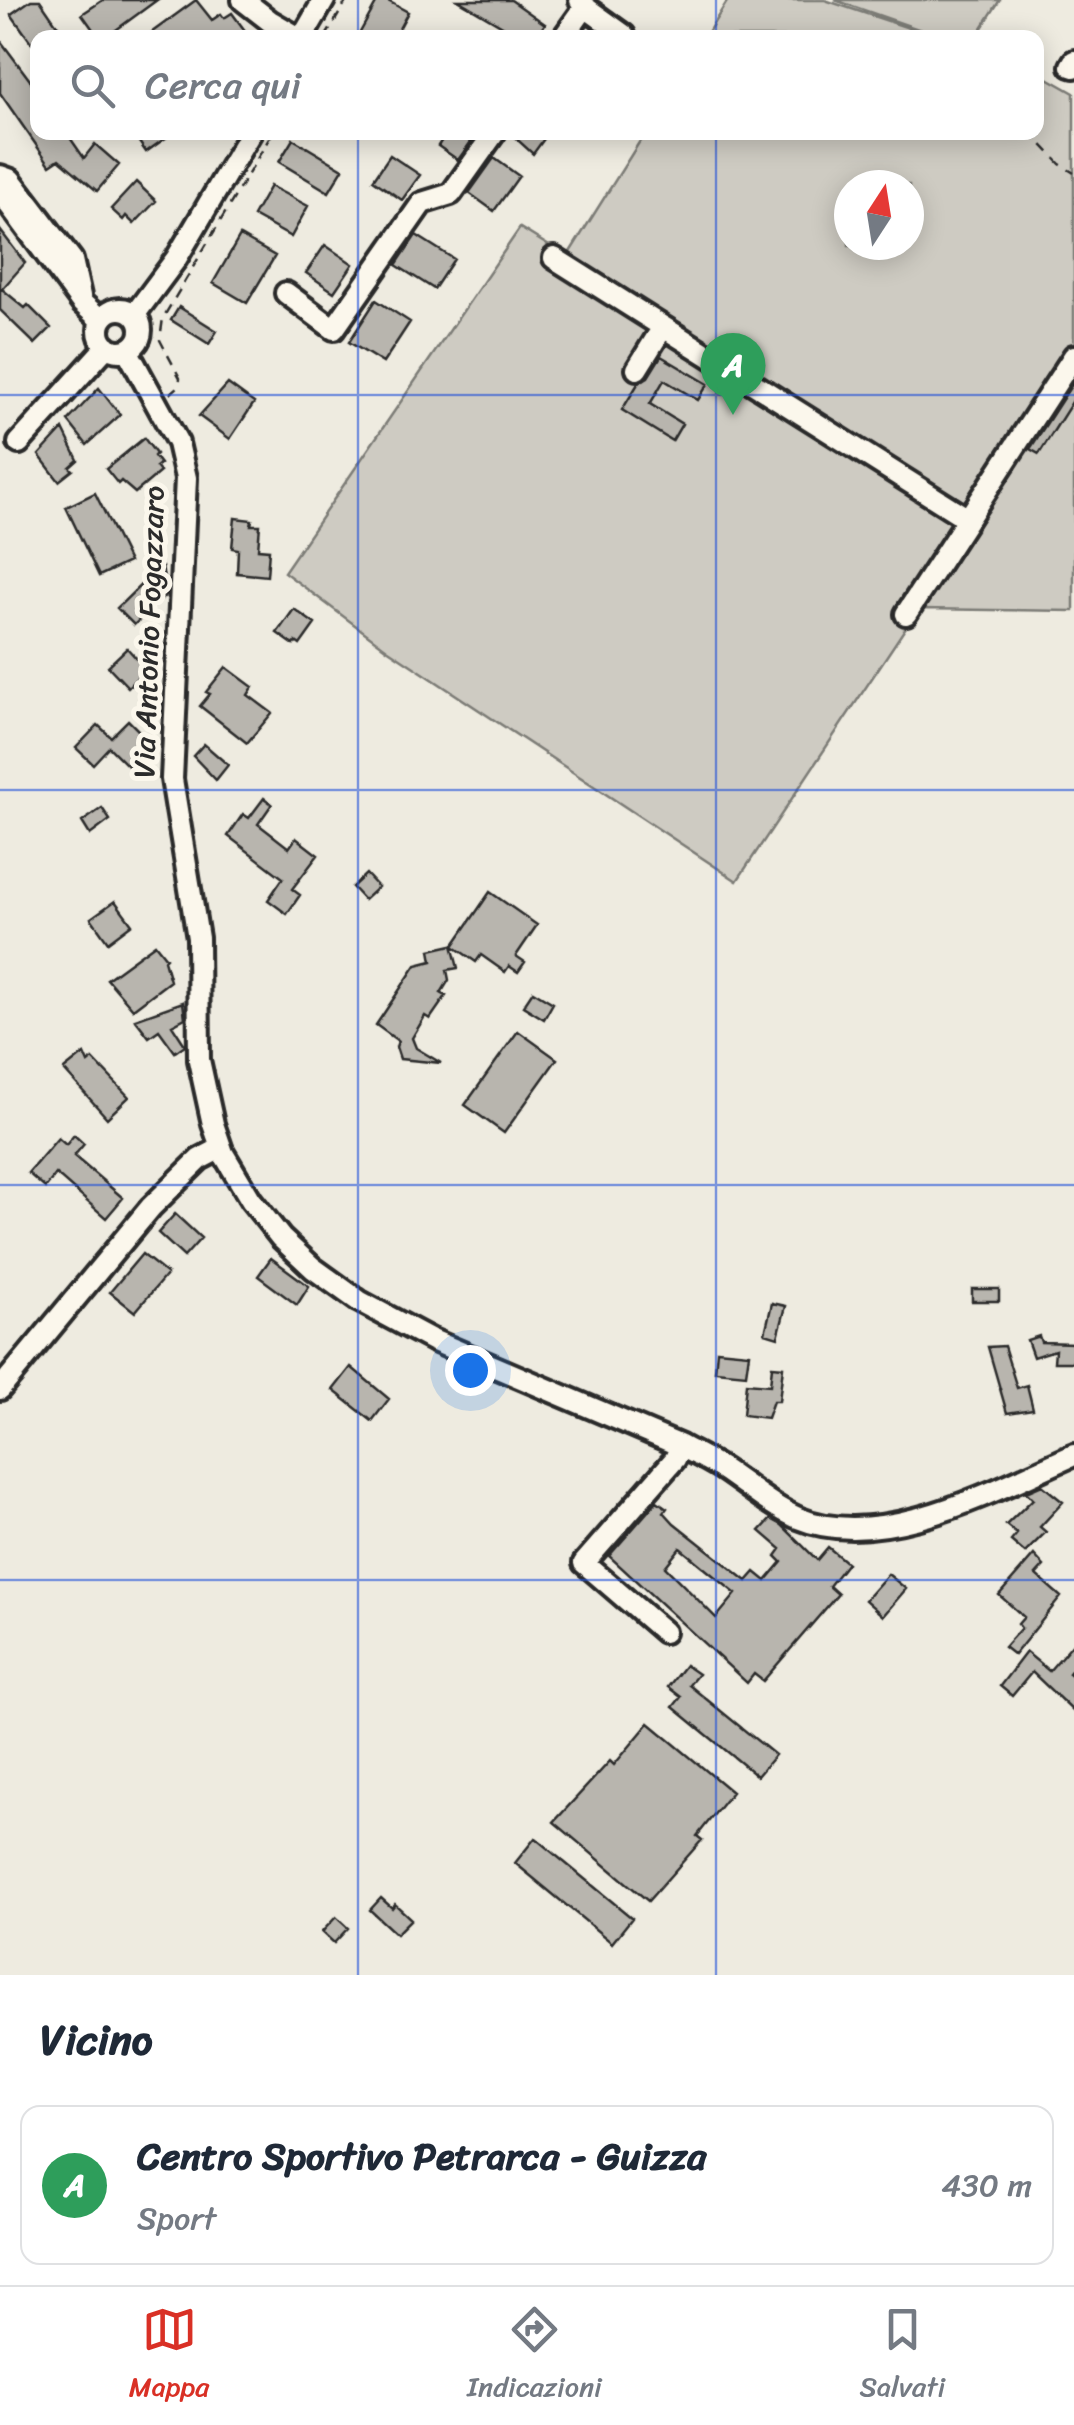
<!DOCTYPE html>
<html lang="it">
<style>
body{margin:0;font-family:Sriracha,sans-serif;background:#f6f6f7;color:#1f2937}
.compass{position:absolute;left:834px;top:170px;width:90px;height:90px;border-radius:50%;background:#fff;box-shadow:0 5px 25px #0003;rotate:12deg}
.you{position:absolute;left:470px;top:1370px;width:35px;height:35px;margin:-25px;border:8px solid #fff;border-radius:50%;background:#1a73e8;box-shadow:0 0 0 15px #1a73e833}
.badge{display:grid;place-items:center;width:65px;height:65px;border-radius:50%;background:#d93025;color:#fff;font-size:32px;font-weight:700}
.pin{position:absolute;translate:-50% -82px;filter:drop-shadow(0 2px 5px #0008)}
.pin::after{content:'';position:absolute;top:52px;width:35px;height:30px;background:inherit;clip-path:polygon(0 0,100% 0,50% 100%)}
.list{margin:0;padding:0;list-style:none}
h2{display:flex;justify-content:space-between;align-items:center;height:130px;margin:0;padding:0 40px;font-size:42px}
h2 small{font-size:32px;font-weight:400;color:#747a83}
.list li{display:grid;grid-template-columns:65px 1fr auto;gap:30px;align-items:center;box-sizing:border-box;height:160px;margin:0 20px 20px;padding:0 20px;border:2px solid #e0e1e3;border-radius:20px}
.list b{display:block;font-size:38px;white-space:nowrap}
.list p{margin:0;font-size:32px;white-space:nowrap;color:#747a83}
.list em{font-size:32px;font-style:normal;color:#747a83}
.icon{flex:none;width:55px;height:55px;fill:none;stroke:currentColor;stroke-width:2;stroke-linecap:round;stroke-linejoin:round}
.map{position:relative;flex:none;width:1074px;height:1975px;overflow:hidden}
.search{position:absolute;background:#fff;box-shadow:0 5px 25px #0003;left:30px;right:30px;top:30px;height:110px;display:flex;align-items:center;gap:25px;box-sizing:border-box;padding:0 35px;border-radius:20px;color:#747a83;font-size:38px}
.sheet{height:310px;background:#fff}
nav{display:flex;justify-content:space-around;align-items:center;box-sizing:border-box;height:140px;border-top:2px solid #e0e1e3;background:#fff;font-size:28px;color:#747a83}
nav a{display:grid;justify-items:center;gap:5px}
nav .on{color:#d93025}
.map>svg:first-child{display:block}
.green{fill:#cecbc2;stroke:#7c7b76;stroke-width:2.5;fill-rule:evenodd}
.building{fill:#b8b5ae;stroke:#2b2b2b;stroke-width:2.5;fill-rule:evenodd}
.lines{fill:none;stroke-linecap:round;stroke-linejoin:round}
.minor-casing{stroke:#2b2b2b;stroke-width:28}
.path{stroke:#2b2b2b;stroke-width:2.5;stroke-dasharray:10 8;stroke-linecap:butt}
.minor{stroke:#fbf7ec;stroke-width:20}
.grid{fill:none;stroke:#1d4ed8;stroke-width:2.5;stroke-opacity:0.55}
.labels{text-anchor:middle;dominant-baseline:central;stroke-width:10;stroke-linejoin:round;paint-order:stroke}
.street-label{font-size:30px;fill:#2b2b2b;stroke:#fbf7ec}
</style>
<div class="map">
<svg width="1074" height="1975" viewBox="0 0 1074 1975">
<rect width="100%" height="100%" fill="#eeebe0"/>
<filter id="ink" filterUnits="userSpaceOnUse"><feTurbulence type="fractalNoise" baseFrequency=".01" numOctaves="2"/><feDisplacementMap in="SourceGraphic" scale="20" xChannelSelector="R" yChannelSelector="G"/><feConvolveMatrix kernelMatrix="1 2 1 2 8 2 1 2 1" color-interpolation-filters="sRGB"/></filter>
<g filter="url(#ink)">
<path class="green" d="M728,0H825L936,37H705Z
M835,0H1000L976,37H941Z
M1037,72L1074,93V611L918,609L737,881L387,649L284,572L520,228L567,257L645,133L1036,132ZM849,185H909V245H849Z"/>
<path class="building" d="M31,0H40L66,38H38V52L11,14Z
M103,0H157L105,38H99L82,14Z
M196,0L212,20L221,14L224,18L232,13L246,32L238,38H144Z
M378,0H386L408,12L394,38H357Z
M458,0H511L545,24L535,38H497L504,27Z
M0,40L38,91V132H66L84,158L95,144L119,165L97,191L59,159L50,165L0,93Z
M132,132H174L146,152Z
M447,132H478L458,160L438,146Z
M509,132H549L533,154Z
M293,139L343,169L329,192L279,162Z
M390,155L420,175L402,200L373,180Z
M494,158L519,176L494,211L469,193Z
M136,182L156,201L134,224L126,216L123,220L111,209Z
M270,186L308,206L291,237L253,216Z
M0,230L25,263L2,289L25,308L28,305L51,328L35,344L0,310Z
M416,235L454,259L434,289L396,265Z
M240,236L275,256L247,303L213,283Z
M325,245L353,264L334,292L306,273Z
M376,300L410,322L383,363L349,342Z
M179,307L217,331L209,344L171,320Z
M661,356L708,384L698,400L664,380L650,404L682,424L672,441L622,410L639,382L648,377Z
M1074,381V399L1039,454L1030,449Z
M228,384L254,403L230,439L199,416Z
M99,388L120,415L87,445L68,421Z
M63,429L78,460L70,467L73,470L59,481L39,455Z
M144,438L156,454L154,456L160,464L156,467L160,472L135,493L121,481L118,484L106,469Z
M95,493L129,562L99,576L66,507Z
M235,518L252,520L251,525H260L258,549L269,550L267,576L237,573L238,549L232,548Z
M162,567L167,594L134,625L117,608L151,575L149,570Z
M294,609L315,624L300,645L296,642L294,645L277,633Z
M127,648L146,669L128,687L108,666Z
M226,667L253,687L248,695L272,713L247,743L200,706L210,694L206,692Z
M128,720L145,737L140,742L148,749L130,768L109,747L93,764L76,748L98,725L111,737Z
M204,744L228,765L216,780L193,756Z
M264,798L272,804L258,824L289,848L296,838L318,855L292,889L300,895L287,914L268,900L283,878L228,836L243,814L249,818Z
M102,808L110,820L90,835L82,822Z
M366,874L378,887L364,900L352,887Z
M490,892L537,925L516,956L525,962L518,972L509,966L505,972L481,955L476,962L453,946Z
M115,901L132,924L108,942L91,918Z
M155,944L166,958L164,960L170,981L133,1009L107,979Z
M452,945L458,968L447,970L449,980L441,993L446,996L430,1019L425,1016L412,1038L416,1048L441,1063L400,1059L396,1047L398,1041L376,1025L416,965L432,961L430,950Z
M533,991L553,1003L544,1019L523,1006Z
M183,1002L185,1018L172,1025L185,1045L175,1052L159,1030L149,1037L135,1019Z
M518,1031L557,1059L504,1133L465,1105Z
M84,1054L88,1063L93,1059L129,1097L107,1118L64,1070Z
M74,1135L84,1144L74,1156L123,1198L106,1218L56,1174L45,1188L28,1173L58,1138L66,1145Z
M175,1214L201,1238L184,1257L158,1233Z
M142,1254L167,1274L135,1312L110,1292Z
M271,1258L309,1286L297,1305L258,1276Z
M972,1289H999V1301H972Z
M772,1303L786,1306L778,1337L765,1333Z
M1039,1336L1041,1342L1074,1343V1362H1054L1055,1350L1033,1357L1027,1340Z
M1004,1346L1017,1388L1027,1385L1033,1409L1007,1413L988,1347Z
M717,1350L749,1353L746,1374L715,1371Z
M772,1366L783,1367L779,1401H773L767,1418L743,1415L746,1383L770,1385Z
M351,1367L389,1399L372,1421L333,1390Z
M1042,1485L1063,1502L1040,1527L1046,1532L1025,1553L1011,1541L1017,1534L1006,1525L1033,1499L1026,1492Z
M657,1501L667,1508L664,1512L674,1523L747,1581L755,1572L766,1581L782,1562L776,1556L781,1549L760,1531L771,1519L782,1525L817,1560L828,1547L847,1563L829,1586L838,1594L763,1681L754,1674L747,1683L609,1556ZM680,1548L736,1594L716,1618L665,1567Z
M1034,1555L1044,1566L1036,1575L1061,1597L1014,1655L1004,1647L1021,1628L1018,1624L1024,1617L999,1595Z
M888,1574L906,1589L883,1616L865,1600Z
M1074,1642V1667L1069,1673L1074,1677V1712L1032,1672L1012,1696L1000,1686L1026,1652L1049,1671Z
M685,1665L698,1674L689,1685L775,1755L757,1776L673,1707L681,1697L668,1687Z
M649,1723L732,1792L697,1836L702,1840L648,1901L554,1822L610,1761L614,1765Z
M535,1838L632,1918L612,1943L515,1863Z
M381,1898L392,1908L395,1904L411,1919L396,1934L370,1910Z
M336,1917L348,1928L334,1943L322,1932Z"/>
<g class="lines">
<defs>
<path id="minor" d="M243,0L270,21L299,38
M580,0L585,7L624,35
M302,38L324,0
M563,38L585,7
M1074,61L1071,66L1074,67
M0,176L11,180L72,260L80,296
M0,192L82,303L101,320
M554,258L968,519
M286,293L334,329L422,203L451,194L495,132
M99 330a21 21 0 1 1 42 0a21 21 0 1 1-42 0Z
M135,314L176,259L251,132
M127,350L178,443L186,478L172,779L198,938L199,1060L213,1124L223,1153L251,1200L281,1238L313,1268L359,1301L432,1340L681,1446C694,1453 708,1460 721,1468C746,1484 770,1506 798,1518C882,1553 998,1488 1074,1455
M637,369L663,327
M19,443L107,346
M906,614L1074,356
M0,1389L151,1207L200,1159L221,1148
M664,1632L584,1563L675,1459L681,1446"/>
</defs>
<use href="#minor" class="minor-casing"/>
<path class="path" d="M325,38L347,0
M1030,132L1060,164L1074,173
M170,394L179,386L180,378L160,340L163,318L273,132"/>
<use href="#minor" class="minor"/>
</g>
</g>
<path class="grid" d="M358,0V38M716,0V38M358,132V1975M716,132V1975M0,395H1074M0,790H1074M0,1185H1074M0,1580H1074"/>
<g class="labels">
<g class="street-label">
<text transform="translate(149 632) rotate(-88)">Via Antonio Fogazzaro</text>
</g>
</g>
</svg>
<svg class="compass" viewBox="-18 -18 36 36"><path d="M0-13l5 13h-10z" fill="#e53935"/><path d="M0 13l5-13h-10z" fill="#747a83"/></svg>
<div class="you"></div>
<div class="pin badge" style="left:733px;top:415px;background:#2e9e5b">A</div>
<div class="search"><svg class="icon" aria-label="search" viewBox="0 0 24 24"><circle cx="10" cy="10" r="6"/><path d="M15 15l6 6"/></svg>Cerca qui</div>
</div>
<section class="sheet">
<h2>Vicino<small></small></h2>
<ul class="list">
<li><span class="badge" style="background:#2e9e5b">A</span><div><b>Centro Sportivo Petrarca - Guizza</b><p>Sport</p></div><em>430 m</em></li>
</ul>
</section>
<nav>
<a class="on"><svg class="icon" aria-label="map" viewBox="0 0 24 24"><path d="M3 6l6-2 6 2 6-2v14l-6 2-6-2-6 2zM9 4v14M15 6v14"/></svg>Mappa</a>
<a><svg class="icon" aria-label="directions" viewBox="0 0 24 24"><path d="M12 3l9 9-9 9-9-9zM9 14v-3h6M13 9l2 2-2 2"/></svg>Indicazioni</a>
<a><svg class="icon" aria-label="saved" viewBox="0 0 24 24"><path d="M7 4h10v16l-5-4-5 4z"/></svg>Salvati</a>
</nav>
